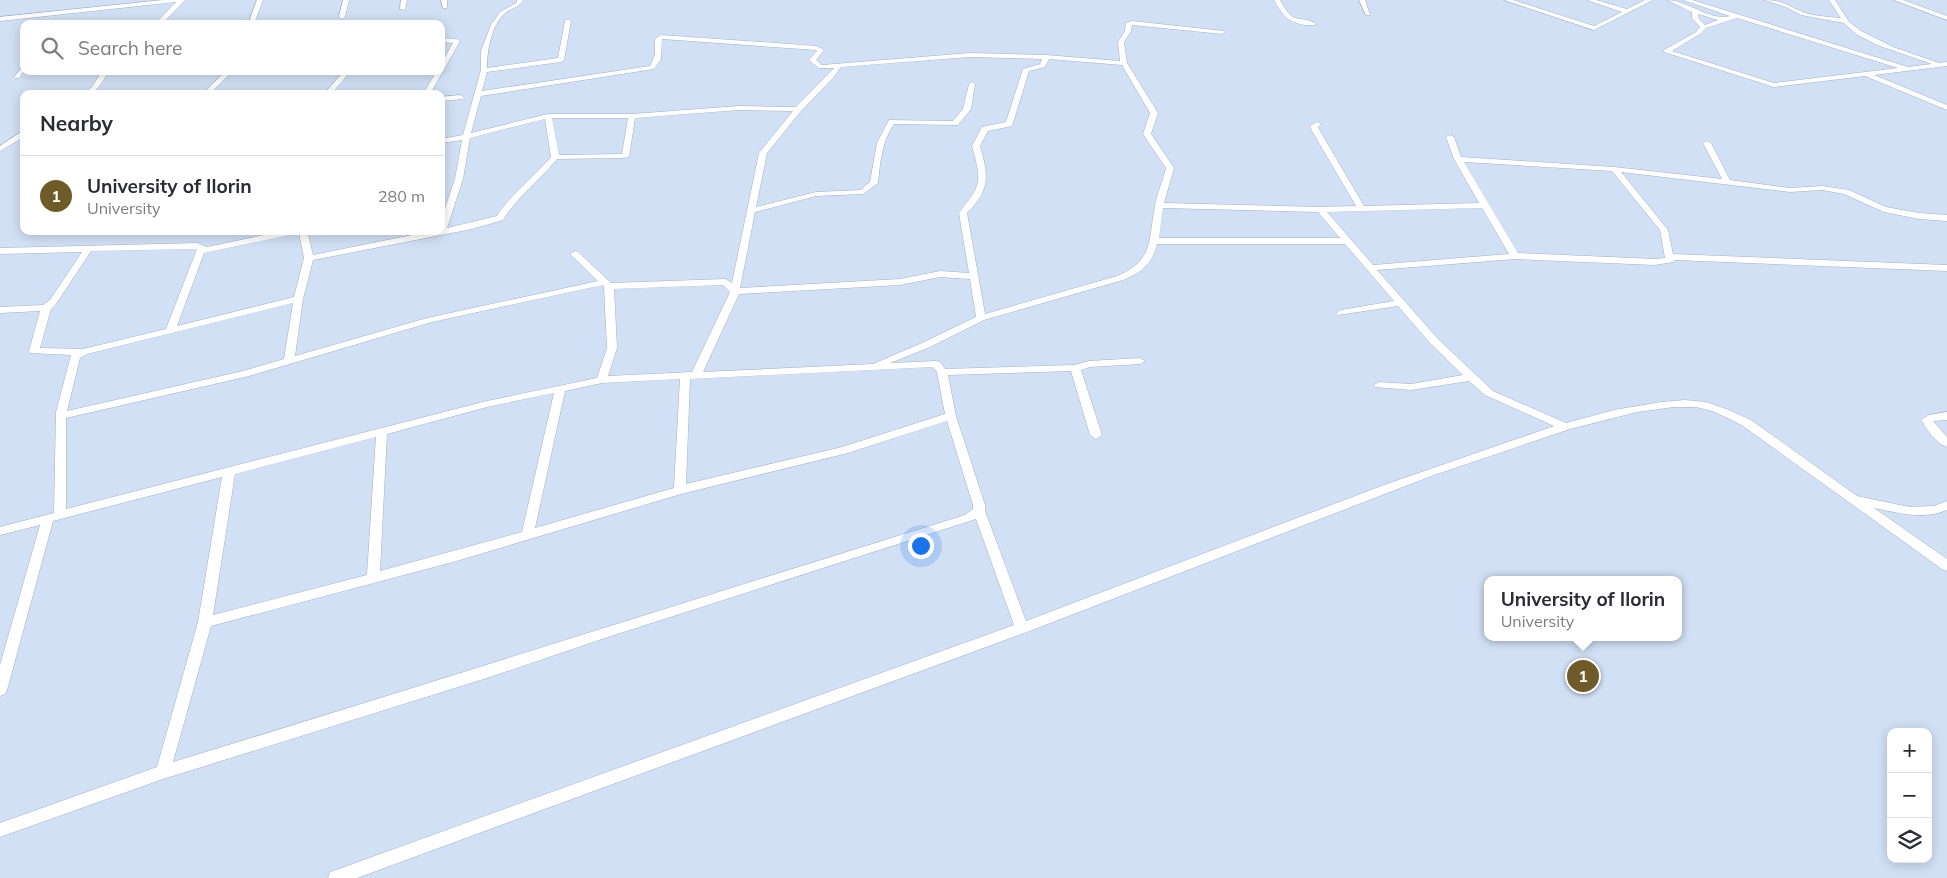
<!DOCTYPE html>
<meta charset="utf-8">
<style>
body{margin:0;font-family:Mulish,sans-serif;background:#f2f2f3;color:#2b2b33}
.controls{position:absolute;right:15px;bottom:15px;display:grid;overflow:hidden;border-radius:10px;box-shadow:0 2px 12px #0003}
.controls button{width:45px;height:45px;display:grid;place-items:center;padding:0;border:0;border-bottom:1px solid #e1e1e2;background:#fff;color:#2b2b33;font:25px sans-serif}
.you{position:absolute;left:920px;top:545px;width:18px;height:18px;margin:-12px;border:4px solid #fff;border-radius:50%;background:#1a73e8;box-shadow:0 0 0 8px #1a73e833}
.badge{display:grid;place-items:center;width:32px;height:32px;border-radius:50%;background:#6e5b29;color:#fff;font-size:16px;font-weight:700}
.pin{position:absolute;translate:-50% -50%;border:2px solid #fff;box-shadow:0 1px 5px #0006}
.popup{position:absolute;left:1484px;top:576px;width:198px;height:65px;box-sizing:border-box;display:grid;place-content:center;border-radius:10px;background:#fff;filter:drop-shadow(0 1px 4px #0005);font-size:16px;white-space:nowrap;color:#7c7c81}
.popup b{font-size:19px;color:#2b2b33}
.popup::after{content:'';position:absolute;left:50%;top:100%;margin-left:-10px;border:10px solid transparent;border-top-color:#fff}
.list{margin:0;padding:0;list-style:none}
h2{display:flex;justify-content:space-between;align-items:center;height:65px;margin:0;padding:0 20px;font-size:21px}
h2 small{font-size:16px;font-weight:400;color:#7c7c81}
.list li{display:grid;grid-template-columns:32px 1fr auto;gap:15px;align-items:center;box-sizing:border-box;height:80px;padding:0 20px;border-top:1px solid #e1e1e2}
.list b{display:block;font-size:19px;white-space:nowrap}
.list p{margin:0;font-size:16px;white-space:nowrap;color:#7c7c81}
.list em{font-size:16px;font-style:normal;color:#7c7c81}
.icon{flex:none;width:28px;height:28px;fill:none;stroke:currentColor;stroke-width:2;stroke-linecap:round;stroke-linejoin:round}
.map{position:relative;flex:none;width:1947px;height:878px;overflow:hidden}
.search{position:absolute;background:#fff;box-shadow:0 2px 12px #0003;left:20px;top:20px;width:425px;height:55px;display:flex;align-items:center;gap:12px;box-sizing:border-box;padding:0 18px;border-radius:10px;color:#7c7c81;font-size:19px}
.panel{position:absolute;background:#fff;box-shadow:0 2px 12px #0003;left:20px;top:90px;width:425px;height:145px;border-radius:10px}
.map>svg:first-child{display:block}
.lines{fill:none;stroke-linecap:round;stroke-linejoin:round}
.minor-casing{stroke:#a2b0c4;stroke-width:1}
.minor{fill:#fff;fill-rule:evenodd}
</style>
<div class="map">
<svg width="1947" height="878" viewBox="0 0 1947 878">
<rect width="100%" height="100%" fill="#d2e0f5"/>
<g class="lines">
<defs>
<path id="minor" d="M163,0H185L162,24H155L176,2L0,21V17Z
M257,0H263L254,24H248Z
M343,0H349L345,17L342,19L339,17Z
M401,0H407L405,10L400,9Z
M441,0H447V8H443Z
M517,0H523C519,8 510,8 504,14C491,27 487,51 487,68L558,58L565,21L568,19L571,21L564,60L561,62L487,72L482,91L650,66L655,55V39L661,35L817,46L824,50L816,60L822,65L970,53L1046,55L1120,61L1118,42L1125,31L1126,23L1132,21L1224,31L1225,32L1222,34L1132,25L1131,31L1124,42L1127,63L1158,113L1151,134L1174,168L1164,203L1320,207L1356,206L1312,131L1310,126L1317,122L1321,124L1318,127L1320,131L1364,206L1479,203L1454,159L1446,137L1450,135L1454,137L1461,157L1614,167L1722,179L1703,143L1707,141L1711,143L1730,180L1790,188L1822,186L1849,190L1886,207L1919,213L1947,215V221L1919,219L1884,212L1844,194L1822,190L1790,192L1621,172L1668,230L1673,254L1947,265V271L1675,260L1673,262L1655,265L1515,259L1377,270L1438,339L1493,391L1566,423L1614,410L1661,402L1685,400L1706,402L1729,410L1751,420L1857,496L1909,507L1934,506L1947,501V510C1923,520 1899,513 1874,508L1947,559V571L1942,569L1743,426L1732,420L1712,411L1696,407H1674L1637,412L1570,429L1434,475L1027,632L357,878H328L330,872L336,870L1014,625L976,519L608,637L487,678L163,779L0,837V823L157,767L198,622L222,477L53,521L7,690L5,694L0,696V665L40,525L0,535V527L54,513L56,412L71,355L30,353L29,351L40,311L0,313V307L43,305L50,300L82,252L0,254V248L197,243L207,247L283,231H307L313,255L432,231H441V220L455,179L462,140L441,143V139L463,135L481,70V51L491,25L500,12L516,3ZM662,39L816,50L817,51L809,60L810,61L819,68H834L796,107L739,106L632,114H548L471,133L481,96L654,69L661,59ZM970,57L1042,59L1040,64L1023,69L1006,122L982,127L972,146C982,183 982,184 959,213L969,273L940,271L900,279L740,288L755,212L816,196L863,194L878,183C880,163 882,141 894,124L955,125H958L971,109L975,84L972,82L969,84L963,109L953,121L889,120L877,143L870,182L861,190L816,192L756,207L767,153L801,111L832,79L841,67ZM1049,59L1122,65L1150,113L1143,134L1166,168C1163,181 1157,193 1155,206C1148,240 1155,260 1117,276L985,314L967,213C990,189 989,177 980,146L988,131L1012,126L1029,71L1045,67ZM739,110L793,111L759,153L732,283L725,279L611,283L578,252L575,251L570,254L572,256L598,281L427,318L295,356L303,299L313,260L472,229L503,220C517,197 540,180 557,159L623,158L629,157L635,118ZM552,118H628L622,154L559,155ZM545,119L551,157C535,176 509,196 497,216L447,228L463,179L470,138ZM1464,162L1612,171L1660,230L1665,258L1655,259L1518,253ZM1163,208L1318,212L1340,238H1159ZM1482,208L1509,254L1373,265L1327,212ZM299,233L304,258L294,297L177,326L204,253ZM1157,244H1345L1394,301L1341,310L1336,313L1338,315L1398,306L1430,343L1463,375L1411,384L1379,382L1374,385L1375,387L1411,390L1469,381L1485,395L1554,426L1384,485L1026,621L985,511V505L956,416L948,375L1071,371L1090,435L1096,439L1102,435L1081,370L1090,367L1140,364L1145,361L1140,358L1089,361L1075,365L945,369L940,362L936,361L890,363L930,347L984,320L1123,280C1141,273 1153,263 1157,244ZM197,249L166,329L83,349L40,348L51,309L56,304L91,251ZM940,277L970,279L976,317L922,343L873,364L703,372L739,294L900,285ZM603,285L604,287L607,348L597,378L487,401L66,509V418L249,376L432,322ZM723,285L730,292L692,372L608,376L617,348L614,289ZM293,303L284,359L243,371L67,411L80,358L87,354ZM933,367L937,372L945,414L842,447L686,484L690,379ZM680,379L674,488L535,528L565,391L602,383ZM554,393L522,532L380,571L387,434L487,407ZM947,421L973,505V509L965,515C701,597 438,681 173,762L211,626L453,562L681,494L848,453ZM376,437L367,575L213,615L235,474Z
M1274,0H1280C1295,28 1297,13 1317,24C1313,26 1310,25 1305,25C1288,22 1282,15 1274,0Z
M1359,0H1365L1370,15H1366Z
M1504,0H1513L1594,26L1622,12L1587,0H1596L1627,9L1645,0H1653L1594,30Z
M1667,0C1687,0 1711,22 1730,16L1683,0H1692L1908,67L1932,64L1877,45L1856,34L1844,23L1801,15L1786,7L1764,0C1784,0 1789,7 1805,13C1816,16 1829,17 1841,18L1829,0H1835L1849,22L1861,31L1893,47L1939,63L1947,62V66L1874,75L1947,105V110L1865,76L1774,87L1664,52V50L1696,32L1700,27L1692,18V12ZM1698,14L1718,20L1705,25L1698,18ZM1737,18L1898,68L1774,83L1672,51L1700,34L1706,28Z
M1894,0H1903L1947,16V20Z
M441,38L457,39L460,41L430,94H423L437,71H441V64L453,43L441,42Z
M24,65V71L19,78H15L14,77Z
M102,71H109C101,83 98,94 83,94L92,87Z
M226,71H233L209,94H202Z
M344,71H351L331,94H324Z
M460,95L464,97L463,99L441,101V97Z
M21,132H24V137L0,151V146Z
M1947,412V420L1933,421L1947,437V447C1935,443 1928,430 1921,420L1929,415Z"/>
</defs>
<use href="#minor" class="minor-casing"/>
<use href="#minor" class="minor"/>
</g>
</svg>
<div class="controls">
<button>+</button>
<button>−</button>
<button><svg class="icon" aria-label="layers" viewBox="0 0 24 24"><path d="M12 4l9 5-9 5-9-5zM3 14l9 5 9-5"/></svg></button>
</div>
<div class="you"></div>
<div class="pin badge" style="left:1583px;top:676px">1</div>
<div class="popup"><b>University of Ilorin</b>University</div>
<div class="search"><svg class="icon" aria-label="search" viewBox="0 0 24 24"><circle cx="10" cy="10" r="6"/><path d="M15 15l6 6"/></svg>Search here</div>
<section class="panel">
<h2>Nearby<small></small></h2>
<ul class="list">
<li><span class="badge">1</span><div><b>University of Ilorin</b><p>University</p></div><em>280 m</em></li>
</ul>
</section>
</div>
